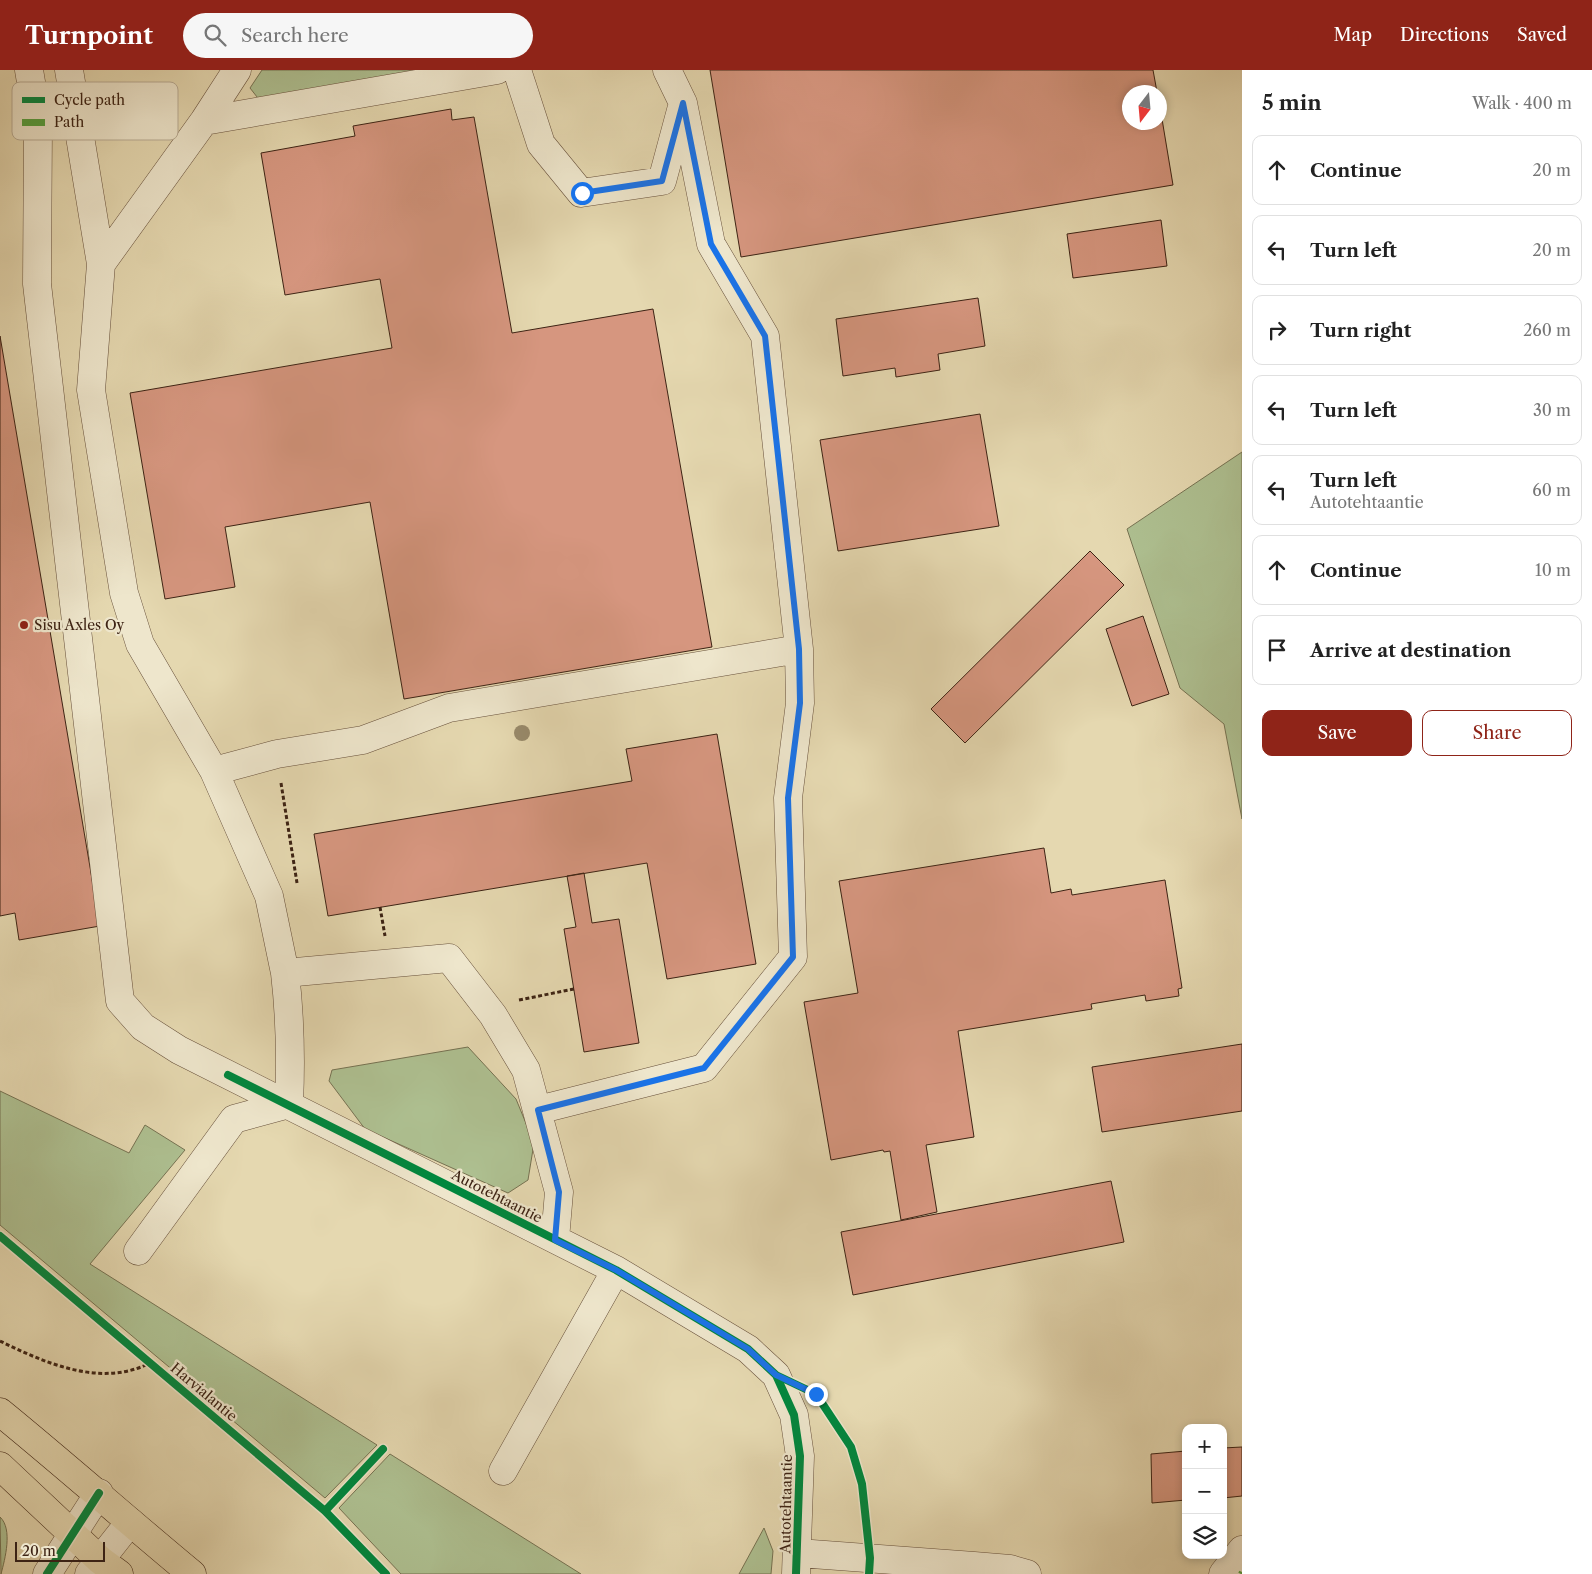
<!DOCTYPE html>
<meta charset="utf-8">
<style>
body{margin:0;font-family:"Libre Caslon Text",serif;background:#f6f6f6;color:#222}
.controls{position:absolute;right:15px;bottom:15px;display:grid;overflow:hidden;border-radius:10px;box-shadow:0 2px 8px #0003}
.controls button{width:45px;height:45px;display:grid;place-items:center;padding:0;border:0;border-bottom:1px solid #e0e0e0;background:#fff;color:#222;font:25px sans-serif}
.compass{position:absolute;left:1122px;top:15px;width:45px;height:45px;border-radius:50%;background:#fff;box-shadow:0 2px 8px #0003;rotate:196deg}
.scale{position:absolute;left:15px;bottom:12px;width:90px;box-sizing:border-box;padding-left:5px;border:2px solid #3d2314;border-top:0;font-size:14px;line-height:18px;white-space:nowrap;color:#3d2314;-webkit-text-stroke:4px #eee6cc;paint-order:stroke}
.stop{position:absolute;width:15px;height:15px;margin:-11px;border:4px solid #1a73e8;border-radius:50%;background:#fff}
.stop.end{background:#1a73e8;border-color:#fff;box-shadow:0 1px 5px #0008}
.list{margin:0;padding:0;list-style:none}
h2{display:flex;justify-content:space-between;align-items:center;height:65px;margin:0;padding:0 20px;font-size:21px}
h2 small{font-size:16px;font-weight:400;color:#767676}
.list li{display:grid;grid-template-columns:32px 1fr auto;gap:15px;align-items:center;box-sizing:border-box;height:70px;margin:0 10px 10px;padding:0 10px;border:1px solid #e0e0e0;border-radius:10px}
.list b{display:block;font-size:19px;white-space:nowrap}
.list p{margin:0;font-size:16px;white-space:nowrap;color:#767676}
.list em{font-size:16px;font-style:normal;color:#767676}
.actions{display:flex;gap:10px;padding:15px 20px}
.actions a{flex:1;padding:11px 0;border:1px solid #8f2418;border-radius:10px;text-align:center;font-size:18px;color:#8f2418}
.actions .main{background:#8f2418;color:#fff}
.icon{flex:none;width:28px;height:28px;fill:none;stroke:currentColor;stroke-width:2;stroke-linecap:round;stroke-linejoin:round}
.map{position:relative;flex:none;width:1242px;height:1504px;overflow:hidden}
header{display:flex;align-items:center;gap:30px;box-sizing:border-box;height:70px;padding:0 25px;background:#8f2418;color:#fff}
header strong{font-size:24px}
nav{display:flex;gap:28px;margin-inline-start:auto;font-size:18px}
.search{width:350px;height:45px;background:#f6f6f6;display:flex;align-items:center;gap:12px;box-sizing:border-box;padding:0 18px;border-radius:28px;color:#767676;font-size:19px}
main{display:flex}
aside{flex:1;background:#fff}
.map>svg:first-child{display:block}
.green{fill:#aec091;stroke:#767252}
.building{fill:#d6967f;stroke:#3d2314}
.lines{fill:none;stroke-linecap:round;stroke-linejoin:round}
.minor-casing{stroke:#67503b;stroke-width:29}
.major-casing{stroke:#3d2314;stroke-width:29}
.path{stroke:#3d2314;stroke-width:3;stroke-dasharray:4 2.5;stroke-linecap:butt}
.minor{stroke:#eee6cc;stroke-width:28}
.major{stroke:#e5d8b0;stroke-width:28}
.quiet{stroke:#54a23f;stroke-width:6;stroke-dasharray:12 6;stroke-linecap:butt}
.cycleway-casing{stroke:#eee6cc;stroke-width:11}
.cycleway{stroke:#00873e;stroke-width:8}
.tree{fill:#988a6b}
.route{stroke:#1a73e8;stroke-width:6}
.poi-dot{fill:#8f2418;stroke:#eee6cc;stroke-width:2}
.labels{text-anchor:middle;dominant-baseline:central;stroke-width:4.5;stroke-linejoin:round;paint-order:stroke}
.poi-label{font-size:14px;fill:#3d2314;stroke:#eee6cc;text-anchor:start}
.street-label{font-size:14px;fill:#3d2314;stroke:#eee6cc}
.key{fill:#eee6cc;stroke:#b9ac95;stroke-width:1}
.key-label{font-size:14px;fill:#3d2314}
</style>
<header>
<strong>Turnpoint</strong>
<div class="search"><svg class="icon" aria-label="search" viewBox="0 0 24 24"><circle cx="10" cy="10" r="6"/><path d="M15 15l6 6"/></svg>Search here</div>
<nav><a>Map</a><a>Directions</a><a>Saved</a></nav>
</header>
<main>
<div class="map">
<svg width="1242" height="1504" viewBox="0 0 1242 1504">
<rect width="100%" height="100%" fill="#e5d8b0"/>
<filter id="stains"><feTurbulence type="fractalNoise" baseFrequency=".004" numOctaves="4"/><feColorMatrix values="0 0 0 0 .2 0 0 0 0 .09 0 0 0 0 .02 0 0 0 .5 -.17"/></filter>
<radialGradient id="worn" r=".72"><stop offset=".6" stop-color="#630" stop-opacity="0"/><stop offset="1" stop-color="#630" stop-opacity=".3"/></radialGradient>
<path class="green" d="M262,0H434L261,32L250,18Z
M1242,382V749L1224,654L1180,618L1127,459Z
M468,977L516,1029L534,1073L528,1110L508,1123L365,1059L329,1011L332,1000Z
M0,1021L129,1083L145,1055L185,1080L90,1194L377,1375L325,1428L0,1155Z
M390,1384L581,1504H401L339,1438Z
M0,1447C13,1459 5,1489 1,1504Z
M764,1458L773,1481L771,1504H739Z"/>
<path class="building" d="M710,0H1153L1157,22H1130V52H1160V37L1173,115L741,187Z
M451,39L452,50L474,47L512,263L653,239L712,577L404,629L370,432L225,457L235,517L165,529L130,323L392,278L380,209L285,225L261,83L355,66L353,56Z
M1161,150L1167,196L1073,208L1067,164Z
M978,228L985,276L938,284L940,300L896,307L895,298L843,306L836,249Z
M0,266L100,856L19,870L15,843L0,846Z
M980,344L999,456L838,481L820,370Z
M1090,481L1124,515L965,673L931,639Z
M1143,546L1169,624L1132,636L1106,559Z
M717,664L756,894L667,909L647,793L328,846L314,764L632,711L626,679Z
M1044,778L1051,823L1071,819L1072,825L1165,810L1182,918L1178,919L1179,926L1146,931L1145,925L1091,934L1092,939L958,961L974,1067L926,1075L937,1142L901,1150L890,1081L884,1082L883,1080L831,1090L804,932L858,923L839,811Z
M584,803L592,853L619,849L639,973L584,982L564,859L576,857L567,806Z
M1242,974V1041L1102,1062L1092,997Z
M1111,1111L1124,1172L853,1225L841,1162Z
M1242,1377V1426L1223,1428V1378Z
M1186,1381V1430L1152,1433L1151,1384Z"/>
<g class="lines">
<defs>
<path id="minor" d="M29,0L38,54L37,214L120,931L143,957L179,980L616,1200L748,1279L776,1305L794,1345L800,1386L796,1504
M69,0L101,194
M237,0L204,51L101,194L91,320L124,523L140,574L214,701L269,826L285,903
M517,0L541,74L581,123L662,111L683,33L667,0
M204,51L497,0
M214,701L277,684L363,670L449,638L799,579
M538,1040L704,998L793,887L788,728L800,633L799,579L765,266L711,174L683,33
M138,1181L234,1049L289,1034C291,990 290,946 285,903L449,888L493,945L526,1000L559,1122L555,1169
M503,1401L616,1200
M798,1483L974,1496L1010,1499L1027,1504
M47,1504L99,1423
M89,1504L130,1452
M1223,1504L1242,1480"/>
<path id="major" d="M0,1342C65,1395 128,1451 192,1504
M0,1396L100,1490L119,1504"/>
</defs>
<use href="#minor" class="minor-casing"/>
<use href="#major" class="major-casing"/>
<path class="path" d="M281,713L297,813
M380,837L385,866
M519,930L574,919
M0,1271C45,1293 101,1318 150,1293"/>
<use href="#minor" class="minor"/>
<use href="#major" class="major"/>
<path class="quiet" d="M1241,1504L1242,1502"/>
<defs>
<path id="cycleway" d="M228,1005L616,1200L748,1279L776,1305L794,1345L800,1386L796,1504
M0,1166L325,1441L386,1504
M776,1305L816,1324L851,1377L862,1414L870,1488L869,1504
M325,1441L383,1379
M47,1504L99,1423"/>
</defs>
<use href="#cycleway" class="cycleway-casing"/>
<use href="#cycleway" class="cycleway"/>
</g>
<circle class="tree" cx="522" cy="663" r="8"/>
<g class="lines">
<path class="route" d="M582,123L662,111L683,33L711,174L765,266L799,579L800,633L788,728L793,887L704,998L538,1040L559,1122L555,1170L616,1200L748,1279L776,1305L816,1324"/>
</g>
<circle class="poi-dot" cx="24" cy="555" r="5"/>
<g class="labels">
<g class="poi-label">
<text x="34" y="555">Sisu Axles Oy</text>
</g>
<g class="street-label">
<text transform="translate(497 1126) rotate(27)">Autotehtaantie</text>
<text transform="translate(204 1322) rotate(40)">Harvialantie</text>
<text transform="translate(786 1434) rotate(-89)">Autotehtaantie</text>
</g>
</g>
<rect x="12" y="12" width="166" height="58" rx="8" class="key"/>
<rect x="22" y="27" width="23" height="6" fill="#00873e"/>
<rect x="22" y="49" width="23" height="7" fill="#54a23f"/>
<g class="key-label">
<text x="54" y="35">Cycle path</text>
<text x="54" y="57">Path</text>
</g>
<rect width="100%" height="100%" filter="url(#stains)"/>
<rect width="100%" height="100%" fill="url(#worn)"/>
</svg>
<div class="controls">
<button>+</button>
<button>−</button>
<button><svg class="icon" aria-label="layers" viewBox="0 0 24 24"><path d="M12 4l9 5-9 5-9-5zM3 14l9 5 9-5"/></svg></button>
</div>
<svg class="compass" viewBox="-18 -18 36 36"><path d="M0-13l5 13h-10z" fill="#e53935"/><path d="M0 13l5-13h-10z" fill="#767676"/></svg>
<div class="scale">20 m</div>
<div class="stop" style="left:582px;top:123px"></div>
<div class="stop end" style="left:816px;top:1324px"></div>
</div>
<aside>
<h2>5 min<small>Walk · 400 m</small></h2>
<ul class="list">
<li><svg class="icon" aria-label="ahead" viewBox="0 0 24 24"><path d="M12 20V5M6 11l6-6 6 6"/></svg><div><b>Continue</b></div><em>20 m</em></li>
<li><svg class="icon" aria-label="left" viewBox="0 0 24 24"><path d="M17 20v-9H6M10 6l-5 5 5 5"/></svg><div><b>Turn left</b></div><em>20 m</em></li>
<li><svg class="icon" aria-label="right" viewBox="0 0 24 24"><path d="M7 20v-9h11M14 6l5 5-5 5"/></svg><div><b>Turn right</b></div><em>260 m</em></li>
<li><svg class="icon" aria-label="left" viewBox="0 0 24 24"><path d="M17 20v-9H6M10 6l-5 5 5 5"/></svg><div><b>Turn left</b></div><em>30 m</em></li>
<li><svg class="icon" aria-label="left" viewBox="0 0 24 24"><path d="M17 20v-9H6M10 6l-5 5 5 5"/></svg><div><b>Turn left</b><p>Autotehtaantie</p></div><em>60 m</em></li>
<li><svg class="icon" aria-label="ahead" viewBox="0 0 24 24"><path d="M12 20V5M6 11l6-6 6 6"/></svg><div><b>Continue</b></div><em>10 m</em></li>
<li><svg class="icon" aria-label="arrive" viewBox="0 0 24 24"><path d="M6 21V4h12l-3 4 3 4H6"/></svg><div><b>Arrive at destination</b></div></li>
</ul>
<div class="actions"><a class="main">Save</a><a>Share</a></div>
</aside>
</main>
